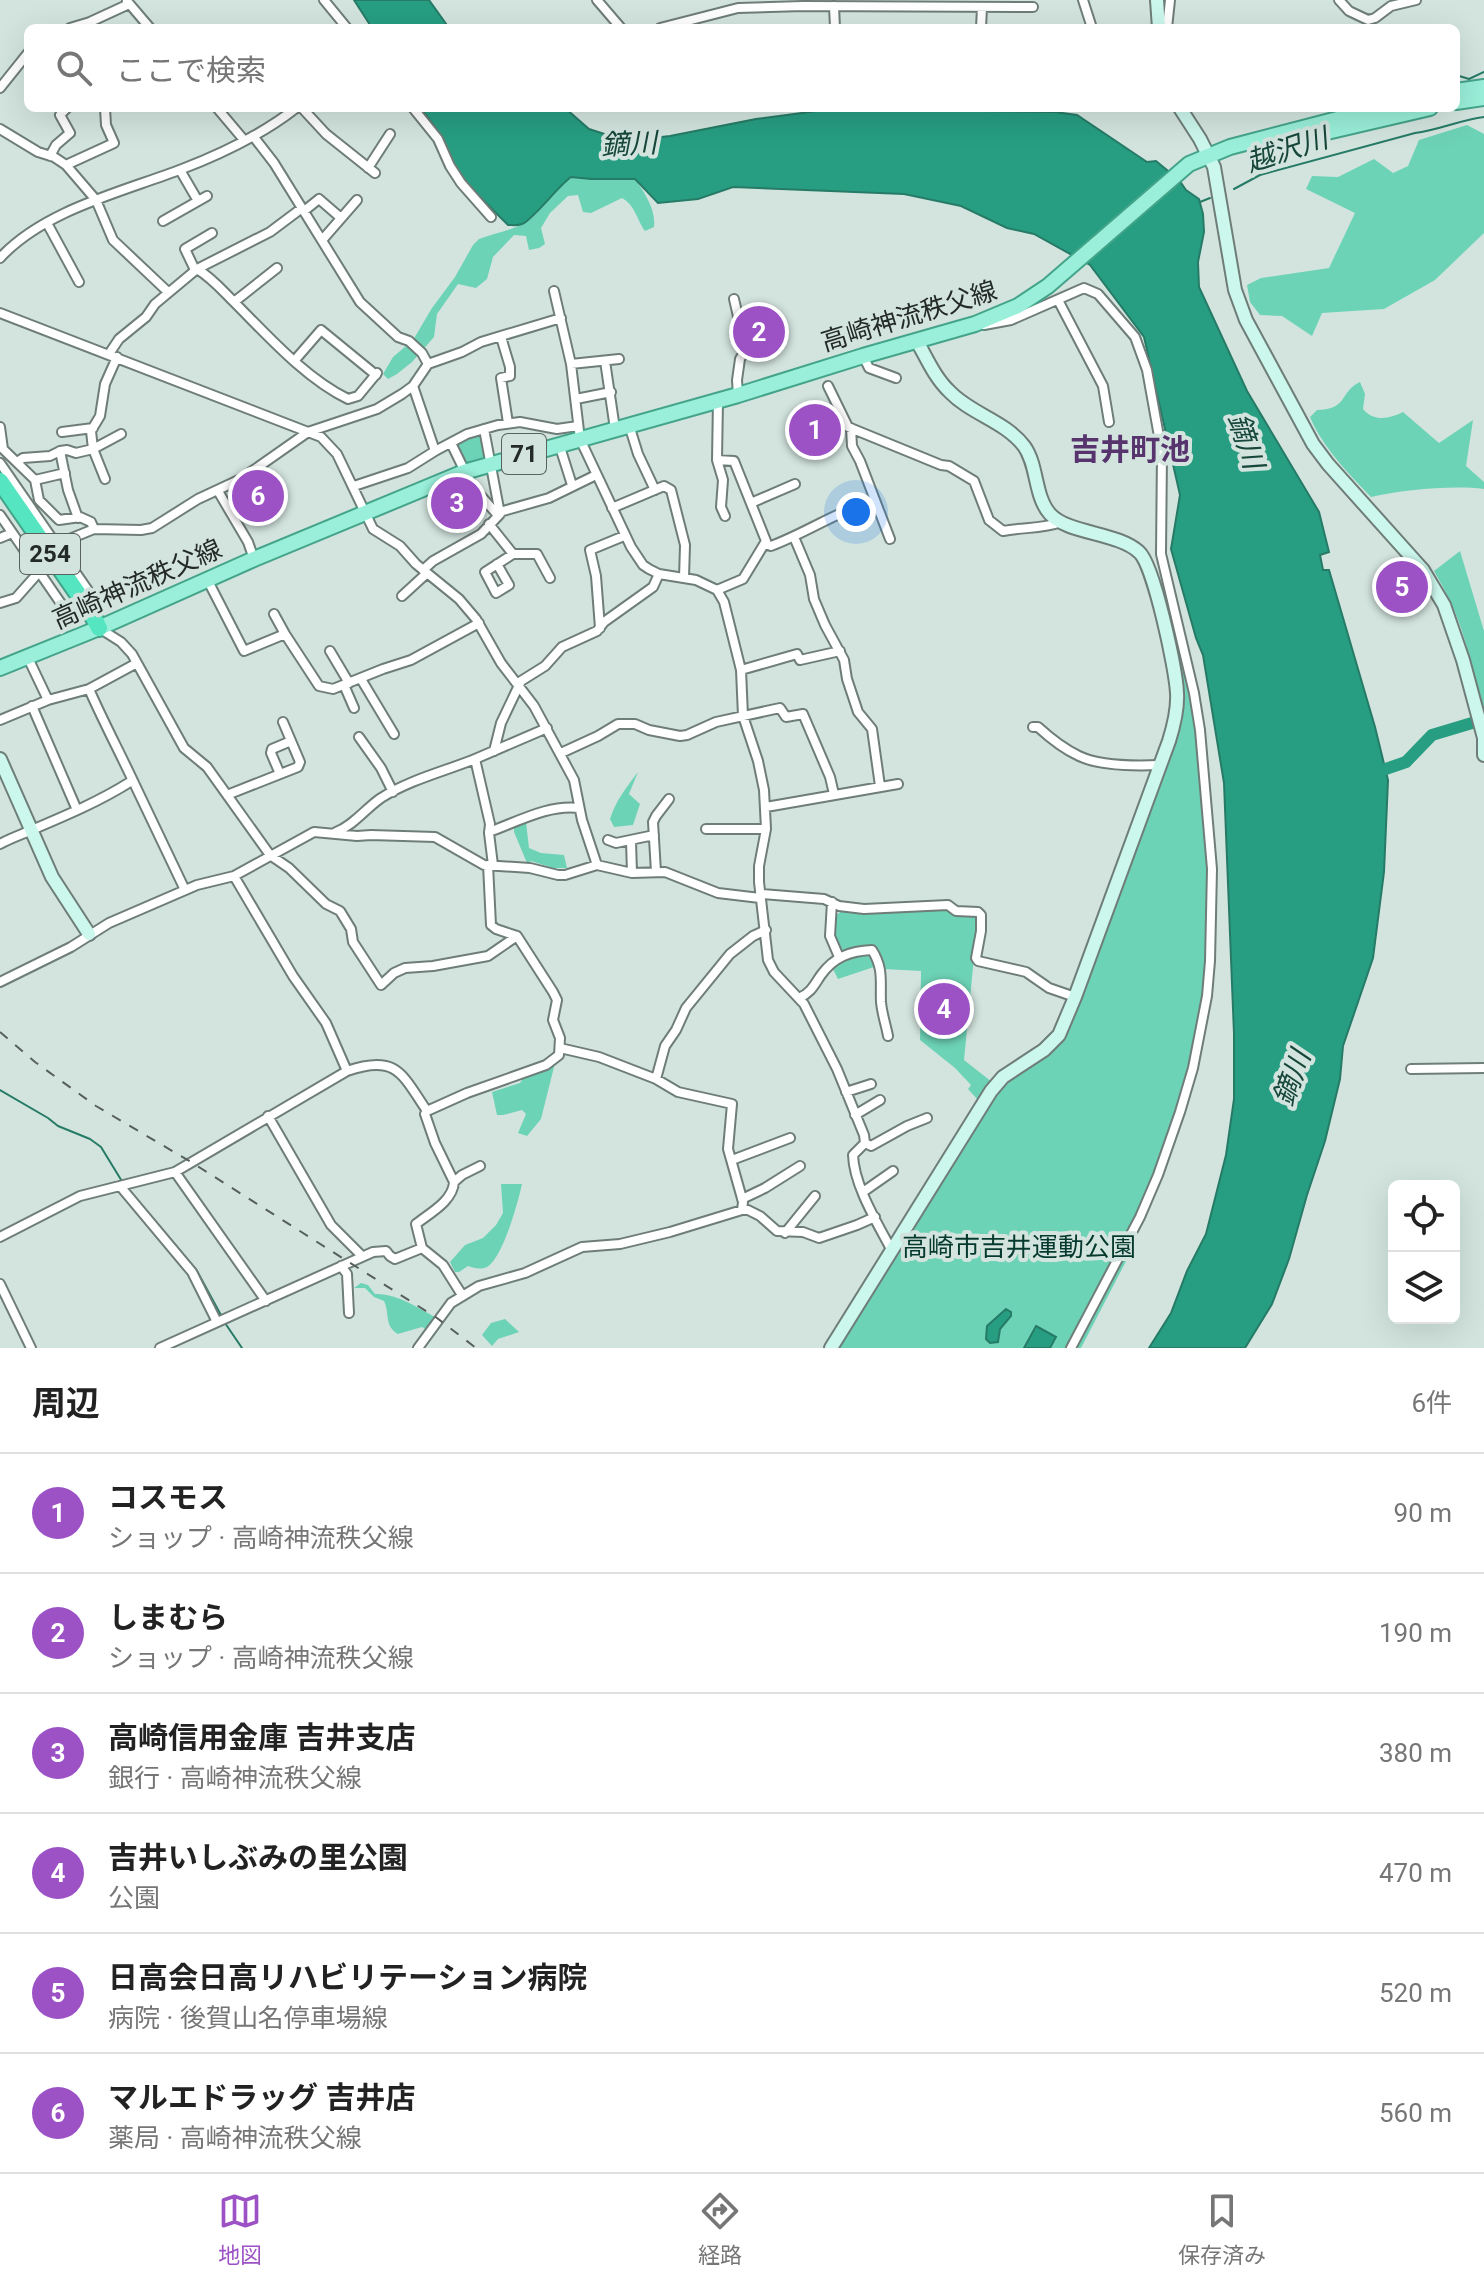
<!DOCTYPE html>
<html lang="ja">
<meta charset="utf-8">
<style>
body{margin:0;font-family:Roboto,"Noto Sans JP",sans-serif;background:#f6f6f6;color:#222}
.controls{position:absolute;right:24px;bottom:24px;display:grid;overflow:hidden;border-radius:12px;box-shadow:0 8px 32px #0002}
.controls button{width:72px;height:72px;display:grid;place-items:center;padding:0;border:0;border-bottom:2px solid #e0e0e0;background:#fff;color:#222;font:40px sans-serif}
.you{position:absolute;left:856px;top:512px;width:28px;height:28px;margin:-20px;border:6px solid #fff;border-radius:50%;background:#1a73e8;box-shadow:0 0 0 12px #1a73e833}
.badge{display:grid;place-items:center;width:52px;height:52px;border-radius:50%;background:#9c52c5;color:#fff;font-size:26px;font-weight:700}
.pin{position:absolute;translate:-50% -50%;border:4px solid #fff;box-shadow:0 2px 8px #0006}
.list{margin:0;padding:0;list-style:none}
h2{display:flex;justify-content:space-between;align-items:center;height:104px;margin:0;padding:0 32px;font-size:34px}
h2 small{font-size:26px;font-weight:400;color:#767676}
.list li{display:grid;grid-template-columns:52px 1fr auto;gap:24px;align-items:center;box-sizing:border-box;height:120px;padding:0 32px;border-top:2px solid #e0e0e0}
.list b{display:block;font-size:30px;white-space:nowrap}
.list p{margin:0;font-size:26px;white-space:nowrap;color:#767676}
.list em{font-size:26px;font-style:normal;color:#767676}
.icon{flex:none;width:44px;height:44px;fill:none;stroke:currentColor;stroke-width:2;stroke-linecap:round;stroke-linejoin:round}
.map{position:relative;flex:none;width:1484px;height:1348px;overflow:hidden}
.search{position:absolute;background:#fff;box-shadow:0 8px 32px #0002;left:24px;right:24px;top:24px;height:88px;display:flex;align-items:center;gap:20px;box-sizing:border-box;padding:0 28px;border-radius:12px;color:#767676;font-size:30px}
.sheet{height:824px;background:#fff}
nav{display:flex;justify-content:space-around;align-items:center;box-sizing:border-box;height:112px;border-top:2px solid #e0e0e0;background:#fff;font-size:22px;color:#767676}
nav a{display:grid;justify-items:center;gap:4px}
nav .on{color:#9c52c5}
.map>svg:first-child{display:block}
.green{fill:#6dd3b6}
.water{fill:#279e82;stroke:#267b67;stroke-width:2}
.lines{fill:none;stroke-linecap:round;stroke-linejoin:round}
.stream{stroke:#267b67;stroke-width:2}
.river{stroke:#279e82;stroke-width:12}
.street-casing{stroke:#6f7d78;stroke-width:12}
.secondary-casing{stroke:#6f7d78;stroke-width:16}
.primary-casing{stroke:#44a48a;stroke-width:18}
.highway-casing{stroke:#44a48a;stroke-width:20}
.street{stroke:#fff;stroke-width:8}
.secondary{stroke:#ccf7ec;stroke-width:12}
.primary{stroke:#99efd9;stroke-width:14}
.highway{stroke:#55e5c0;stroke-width:16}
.rail{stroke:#565f5c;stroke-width:2;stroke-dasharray:10 10;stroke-linecap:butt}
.labels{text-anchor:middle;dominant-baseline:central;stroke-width:8;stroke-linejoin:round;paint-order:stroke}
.shield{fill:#d3e4de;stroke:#58625e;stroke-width:2}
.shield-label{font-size:24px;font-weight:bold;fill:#232a27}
.street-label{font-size:26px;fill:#232a27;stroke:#d3e4de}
.park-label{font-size:26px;fill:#05392d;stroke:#d3e4de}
.water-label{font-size:28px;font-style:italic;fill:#16473a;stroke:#d3e4de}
.quarter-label{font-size:30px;font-weight:bold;fill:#57346d;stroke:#d3e4de}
</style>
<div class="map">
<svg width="1484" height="1348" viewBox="0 0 1484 1348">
<rect width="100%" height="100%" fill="#d3e4de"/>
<path class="green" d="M1467,125L1484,134V233L1435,280L1384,309L1322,313L1312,336L1282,316L1260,315L1250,302L1247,285L1261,278L1329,268L1355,213L1306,189L1312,176L1338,177L1374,159L1393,173L1408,166L1419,140Z
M577,176L591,179H635C645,193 656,210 654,227L645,231C637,220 635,205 622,198L591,213L583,212L578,195L568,196L550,213L541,228L545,244L539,248L529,250L526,236L514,235L493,257L487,279L476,288L458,284L437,314L434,337L412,362L397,374L388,379L383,374L393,357L413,340L432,308L455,277L473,245L479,239C495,233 515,230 529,220C546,209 554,179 577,176Z
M1360,382L1365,394L1363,409C1374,422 1389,419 1403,412L1439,443L1473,420L1466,466L1484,482V489C1452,485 1402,490 1371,497C1349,474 1323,448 1310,417L1317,410C1349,409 1338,393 1360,382Z
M480,432L488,459L464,467L455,443Z
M1460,551L1484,631V709C1475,686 1472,664 1465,641C1458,616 1447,593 1434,571Z
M1183,641L1209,814L1213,827L1215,869L1204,1031L1132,1240L1136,1242L1081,1348H838L998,1094L1015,1076L1060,1045L1075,1017L1175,742C1186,705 1182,680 1174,642Z
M638,772L629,794L640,804L633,825L614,827L610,819C616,800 626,788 638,772Z
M526,822L529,848L541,853L564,855L567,868H553L531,861L527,863L514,832V826Z
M947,907L978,916L964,1060L992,1082L978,1100L968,1089L971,1085L955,1068L920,1040L921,971L883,969L880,965L838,979L833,969L838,952L832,938L834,917L844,909Z
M556,1059L541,1119L527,1136L518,1133L526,1114L522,1110L503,1115H497L492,1092L520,1083L522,1080L520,1070Z
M501,1184H522C518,1202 503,1258 487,1267C480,1270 474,1268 468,1266L459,1272H455L450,1262L465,1245L483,1238L496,1225L503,1213Z
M361,1283L368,1285L375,1294C397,1293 418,1308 437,1318L427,1330L422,1327L398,1334C384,1326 390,1314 384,1301L374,1297L365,1288H354Z
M505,1319L519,1332L498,1339L492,1346L482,1335L491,1323Z"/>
<path class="water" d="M354,0H429L449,28H372Z
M421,108H565L589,129L626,141L670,136L756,119L832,109L1055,112L1077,115L1147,162L1156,161L1179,180L1186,190L1199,199L1203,214L1204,232L1198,262L1199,287L1247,391L1319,512L1329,552L1320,555L1323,570H1329L1375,727L1388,780L1384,872L1373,958L1343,1046L1340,1079L1325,1141L1307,1195L1289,1259L1272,1304L1245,1348H1149L1171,1313L1187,1271L1206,1234L1226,1155L1234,1099V1034L1224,783L1203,655L1196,638L1171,549L1180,495L1144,337L1090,265L1034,234L1007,228L961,206L904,194L733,187L698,199L658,203L635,179H591L571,177C558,186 532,221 522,224C517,226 512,225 508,225L466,183L454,166L444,140Z
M1006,1309L1011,1312V1316L1000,1329L998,1342L990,1343L986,1339L987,1326Z
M1036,1326L1056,1337L1050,1348H1024Z"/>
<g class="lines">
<path class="stream" d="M1456,75L1469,79L1484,72
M1234,189L1260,175L1415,133C1439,130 1460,120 1484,117
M1200,202L1210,198
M0,1090L48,1118L58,1126L90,1139L101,1147L123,1183
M150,1215L197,1271L222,1317
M225,1323L242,1348"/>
<path class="river" d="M1371,774L1406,762L1432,735L1472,723"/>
<defs>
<path id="street" d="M324,0L347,28
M597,0L621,28
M1083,0L1092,28
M1339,0L1349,11L1368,20L1375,18L1391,6L1416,0
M127,1L150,28
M834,6L835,28
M70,28L90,22L129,4
M660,28L738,8L803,6L1033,7
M981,28L982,7
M1167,28L1170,0
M0,88L28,53
M217,108L244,140
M302,108L326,134L375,173
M413,108L438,139L450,166L461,183L491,217
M0,129L38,152L54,157L66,165L96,200L113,240L168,292
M253,136L274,163L360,302L398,337L409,341L422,353L428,364
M50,156L56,145L70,133L60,115L67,108
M66,165L114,143L106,125L105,108
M368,168L390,134
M180,170L198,201
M304,211L319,199L341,218
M163,221L207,196
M47,223L79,282
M323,239L357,200
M0,258C44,210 122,192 182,169C221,154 263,134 296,108
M197,269C212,278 222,290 234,302C267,335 306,379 348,399L358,396L377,373
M195,270L185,249L212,233
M554,291L571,364L580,439L631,547L643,565L649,569L659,574L696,580L717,590L724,602L741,670L743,716L758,761L764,790L766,829L759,866V882L768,960L774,972L804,1004L837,1069L864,1135L865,1143L853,1155C854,1186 878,1224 892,1251
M734,299L743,338V354L740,359L737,380L738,395
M1058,300L1103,386L1109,422
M234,302L277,268
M0,313L321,437L337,454L373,529L400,546L416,564L459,599L476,619L501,663L534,706L574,780L582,820L597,865
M984,325L1011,320L1084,288L1098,294L1135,337L1147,370L1162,453L1161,554L1194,693L1200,730L1212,869L1210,961L1207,996L1193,1068L1180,1112L1158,1175L1140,1217L1071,1348
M501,337L510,367V376L501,378L508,423
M109,354L119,339L146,317L155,304L197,269L270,232L302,208
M863,356L869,368L896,378
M295,360L321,330L376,375
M605,361L615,429
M571,364L619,359
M413,386L435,451
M828,386L848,427L941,465L949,466L974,481L989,520L1003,531C1023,527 1043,529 1061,522
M576,399L611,392
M629,425L638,454L655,490
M0,427L3,449L35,480L39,500L59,520L80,517L91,522L94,529
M851,428L852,446L860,461L890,539
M62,432L93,428
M451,443L472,486L496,513L549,498L596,475
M559,444L572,485
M60,451L68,490L78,518
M717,460L723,480L721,507L725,516
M17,462L23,458L50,456L60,451L67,450L76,453L93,449L121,434
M0,463L98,605
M105,479L93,449L91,431L100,416L105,384L117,357
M35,480L65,473
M354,486L408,468L435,451L467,434L498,425L520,422L557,429L578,426
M218,491L248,542L254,559
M751,503L795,484
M612,508L664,486L671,490L685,545L684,578
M0,515L71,618
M489,524L513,554L485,572L496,593L509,585L497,564
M794,537L810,575L814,599L825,625L844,660L847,679L858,712L872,729L880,786
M0,538L12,533
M765,544L771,546C806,533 838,511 874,500
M50,552L62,542L94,529L141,530L152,528L198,499L241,479L308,432L377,409L402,394L413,386L428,364L462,352L481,342L561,318
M513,554H537L550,578
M423,570L433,561L481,534L500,514L484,429
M207,579L244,651L285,634
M717,590L743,579L766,541L734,461L717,460L718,400
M402,596L426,574
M0,603L16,598L39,572
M274,614L285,634L319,686L333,689L383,669L411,660L479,623
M99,628L121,642L132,654L184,748L207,767L270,855L289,868L326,904L340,911L351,929L353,942L381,985L394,973L405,968L433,966L488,956L517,936
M600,628L596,576L590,550L624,536
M330,651L349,683
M28,658L48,700
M741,670L797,654L800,660L840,651
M361,679L394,734
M344,685L354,708
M89,689C103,721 119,751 134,783
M32,706L77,810
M0,720L48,700L89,689L137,663
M1033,727H1038C1050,738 1064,749 1079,756C1100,766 1137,766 1160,765
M359,737L381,768L393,792
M494,751L501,723L521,681L545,666L562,647L597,631L604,622L653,587L659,574
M561,753L598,736L618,724H635L649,730L680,736L687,735L716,722L780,708L786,717L803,714L830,777L834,794
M280,774L271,753L272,749L291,741
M227,795L298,767L300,762L283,722
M766,807L898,784
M706,829H766
M336,832C354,825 365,809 381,798C409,780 445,771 475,759
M489,832C517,822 549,804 579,808
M608,840L616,843L654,835
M631,841L632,873
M0,844C11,838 23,834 34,829C67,815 100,801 130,782L134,783L185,890
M493,865L489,833L490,824L475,759L547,728
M656,872L653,822L656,816L669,799
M234,876L293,976L326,1023L347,1071
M762,894L824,899L839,906L864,909L948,905L956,911L978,912L981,915V931L976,958L978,961L1026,972L1049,988L1075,997
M832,902L830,936L839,957
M0,982L71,947L109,923L197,885L234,876L314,832L357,836L371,835L435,837L484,865L530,868L558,875H565L597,865L632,873L665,872L718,893L760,898
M799,998C811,993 814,985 821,975C834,957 850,951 872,950C884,969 880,982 881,1002C882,1014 886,1025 888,1036
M560,1048L599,1057L656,1079L678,1092L732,1104L728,1149L743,1202L742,1210
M1411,1069L1484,1068
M656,1079L665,1046L676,1030L686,1008L730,954L753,936L766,930
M846,1092L871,1084
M427,1111L467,1093L546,1065L559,1055L560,1038L553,1020L557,1000L553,992L517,936L496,929L491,925L488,865
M855,1115L880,1100
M268,1116L331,1225L362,1256
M865,1143L871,1146L907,1126L927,1118
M732,1160L790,1138
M175,1172L266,1301
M120,1186L192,1272L217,1322
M863,1192L893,1171
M742,1199L765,1188L800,1166
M785,1233L815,1196
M0,1237L80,1196L175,1172L347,1071C397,1054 402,1074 427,1111L425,1114L435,1143L454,1182
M341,1266L347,1274L349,1313
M0,1284L31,1348
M462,1295L443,1265L422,1248L416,1224C430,1213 453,1201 454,1182L462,1175L480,1166
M160,1348L373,1252L386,1251L390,1256L395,1259L422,1248
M418,1348L451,1303L479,1286L525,1273L582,1247L620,1244L670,1232L742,1210H748L760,1216L777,1231L803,1232L819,1238L857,1225L875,1217"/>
<path id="secondary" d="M1157,0L1159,28
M1180,108L1200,139L1214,167L1235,290L1246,320L1313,444L1328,464L1423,570L1444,605L1463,660L1484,738
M1484,739V755
M0,759L52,877L89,934
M831,1348L991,1091L1003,1077L1044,1050L1059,1035L1075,997L1169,741C1174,725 1178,709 1177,693C1176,670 1154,565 1139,552C1117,532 1068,534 1050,514C1034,496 1038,465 1024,446C1005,421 971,414 950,392C935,378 927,359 917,341"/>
<path id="primary" d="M1456,91L1484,87
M1456,102L1484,98
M1284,142L1430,108
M0,668L99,628L254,559L464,472L738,395L863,356L975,324L1018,306L1048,286L1189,164L1230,147L1380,108"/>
<path id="highway" d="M0,481L92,614L99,628"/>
</defs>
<use href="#street" class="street-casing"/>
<use href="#secondary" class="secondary-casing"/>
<use href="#primary" class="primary-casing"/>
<use href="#highway" class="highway-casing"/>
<use href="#street" class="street"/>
<use href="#secondary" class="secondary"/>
<use href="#primary" class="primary"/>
<use href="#highway" class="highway"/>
<path class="rail" d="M0,1032L35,1062L96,1106L191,1162L437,1318L476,1348"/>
</g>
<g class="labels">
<g class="shield">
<rect x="502" y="434" width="44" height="40" rx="6"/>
<rect x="20" y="534" width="60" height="40" rx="6"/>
</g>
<g class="shield-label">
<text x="524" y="454">71</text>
<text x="50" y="554">254</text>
</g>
<g class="street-label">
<text transform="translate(909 316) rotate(-17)">高崎神流秩父線</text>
<text transform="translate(137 584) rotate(-24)">高崎神流秩父線</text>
</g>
<g class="park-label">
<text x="1019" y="1247">高崎市吉井運動公園</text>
</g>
<g class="water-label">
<text transform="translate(629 144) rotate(-3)">鏑川</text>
<text transform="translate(1287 150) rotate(-18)">越沢川</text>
<text transform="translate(1246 441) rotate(72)">鏑川</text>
<text transform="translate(1292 1078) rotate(-70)">鏑川</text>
</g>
<g class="quarter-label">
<text x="1130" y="449">吉井町池</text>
</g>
</g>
</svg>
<div class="controls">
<button><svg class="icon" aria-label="locate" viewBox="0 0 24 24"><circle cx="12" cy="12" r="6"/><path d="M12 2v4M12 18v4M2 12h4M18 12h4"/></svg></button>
<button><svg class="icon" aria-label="layers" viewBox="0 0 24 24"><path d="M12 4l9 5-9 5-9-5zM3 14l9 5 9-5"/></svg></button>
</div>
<div class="you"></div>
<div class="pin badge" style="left:815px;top:430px">1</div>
<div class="pin badge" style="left:759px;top:332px">2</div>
<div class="pin badge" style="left:457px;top:503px">3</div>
<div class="pin badge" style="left:944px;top:1009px">4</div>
<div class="pin badge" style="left:1402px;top:587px">5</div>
<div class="pin badge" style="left:258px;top:496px">6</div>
<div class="search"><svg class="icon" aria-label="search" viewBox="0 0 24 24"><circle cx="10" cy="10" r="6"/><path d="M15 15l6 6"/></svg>ここで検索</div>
</div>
<section class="sheet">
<h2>周辺<small>6件</small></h2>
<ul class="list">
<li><span class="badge">1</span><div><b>コスモス</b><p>ショップ · 高崎神流秩父線</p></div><em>90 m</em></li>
<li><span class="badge">2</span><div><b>しまむら</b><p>ショップ · 高崎神流秩父線</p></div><em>190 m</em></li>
<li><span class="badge">3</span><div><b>高崎信用金庫 吉井支店</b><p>銀行 · 高崎神流秩父線</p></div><em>380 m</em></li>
<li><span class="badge">4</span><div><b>吉井いしぶみの里公園</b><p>公園</p></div><em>470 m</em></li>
<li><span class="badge">5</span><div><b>日高会日高リハビリテーション病院</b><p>病院 · 後賀山名停車場線</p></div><em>520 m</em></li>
<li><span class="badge">6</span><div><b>マルエドラッグ 吉井店</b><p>薬局 · 高崎神流秩父線</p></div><em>560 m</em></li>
</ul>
</section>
<nav>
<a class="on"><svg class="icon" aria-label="map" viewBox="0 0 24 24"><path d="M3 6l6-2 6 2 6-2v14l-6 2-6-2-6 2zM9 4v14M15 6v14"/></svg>地図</a>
<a><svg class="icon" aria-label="directions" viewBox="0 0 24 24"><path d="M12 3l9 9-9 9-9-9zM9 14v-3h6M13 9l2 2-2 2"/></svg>経路</a>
<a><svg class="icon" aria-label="saved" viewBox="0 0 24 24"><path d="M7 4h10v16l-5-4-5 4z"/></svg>保存済み</a>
</nav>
